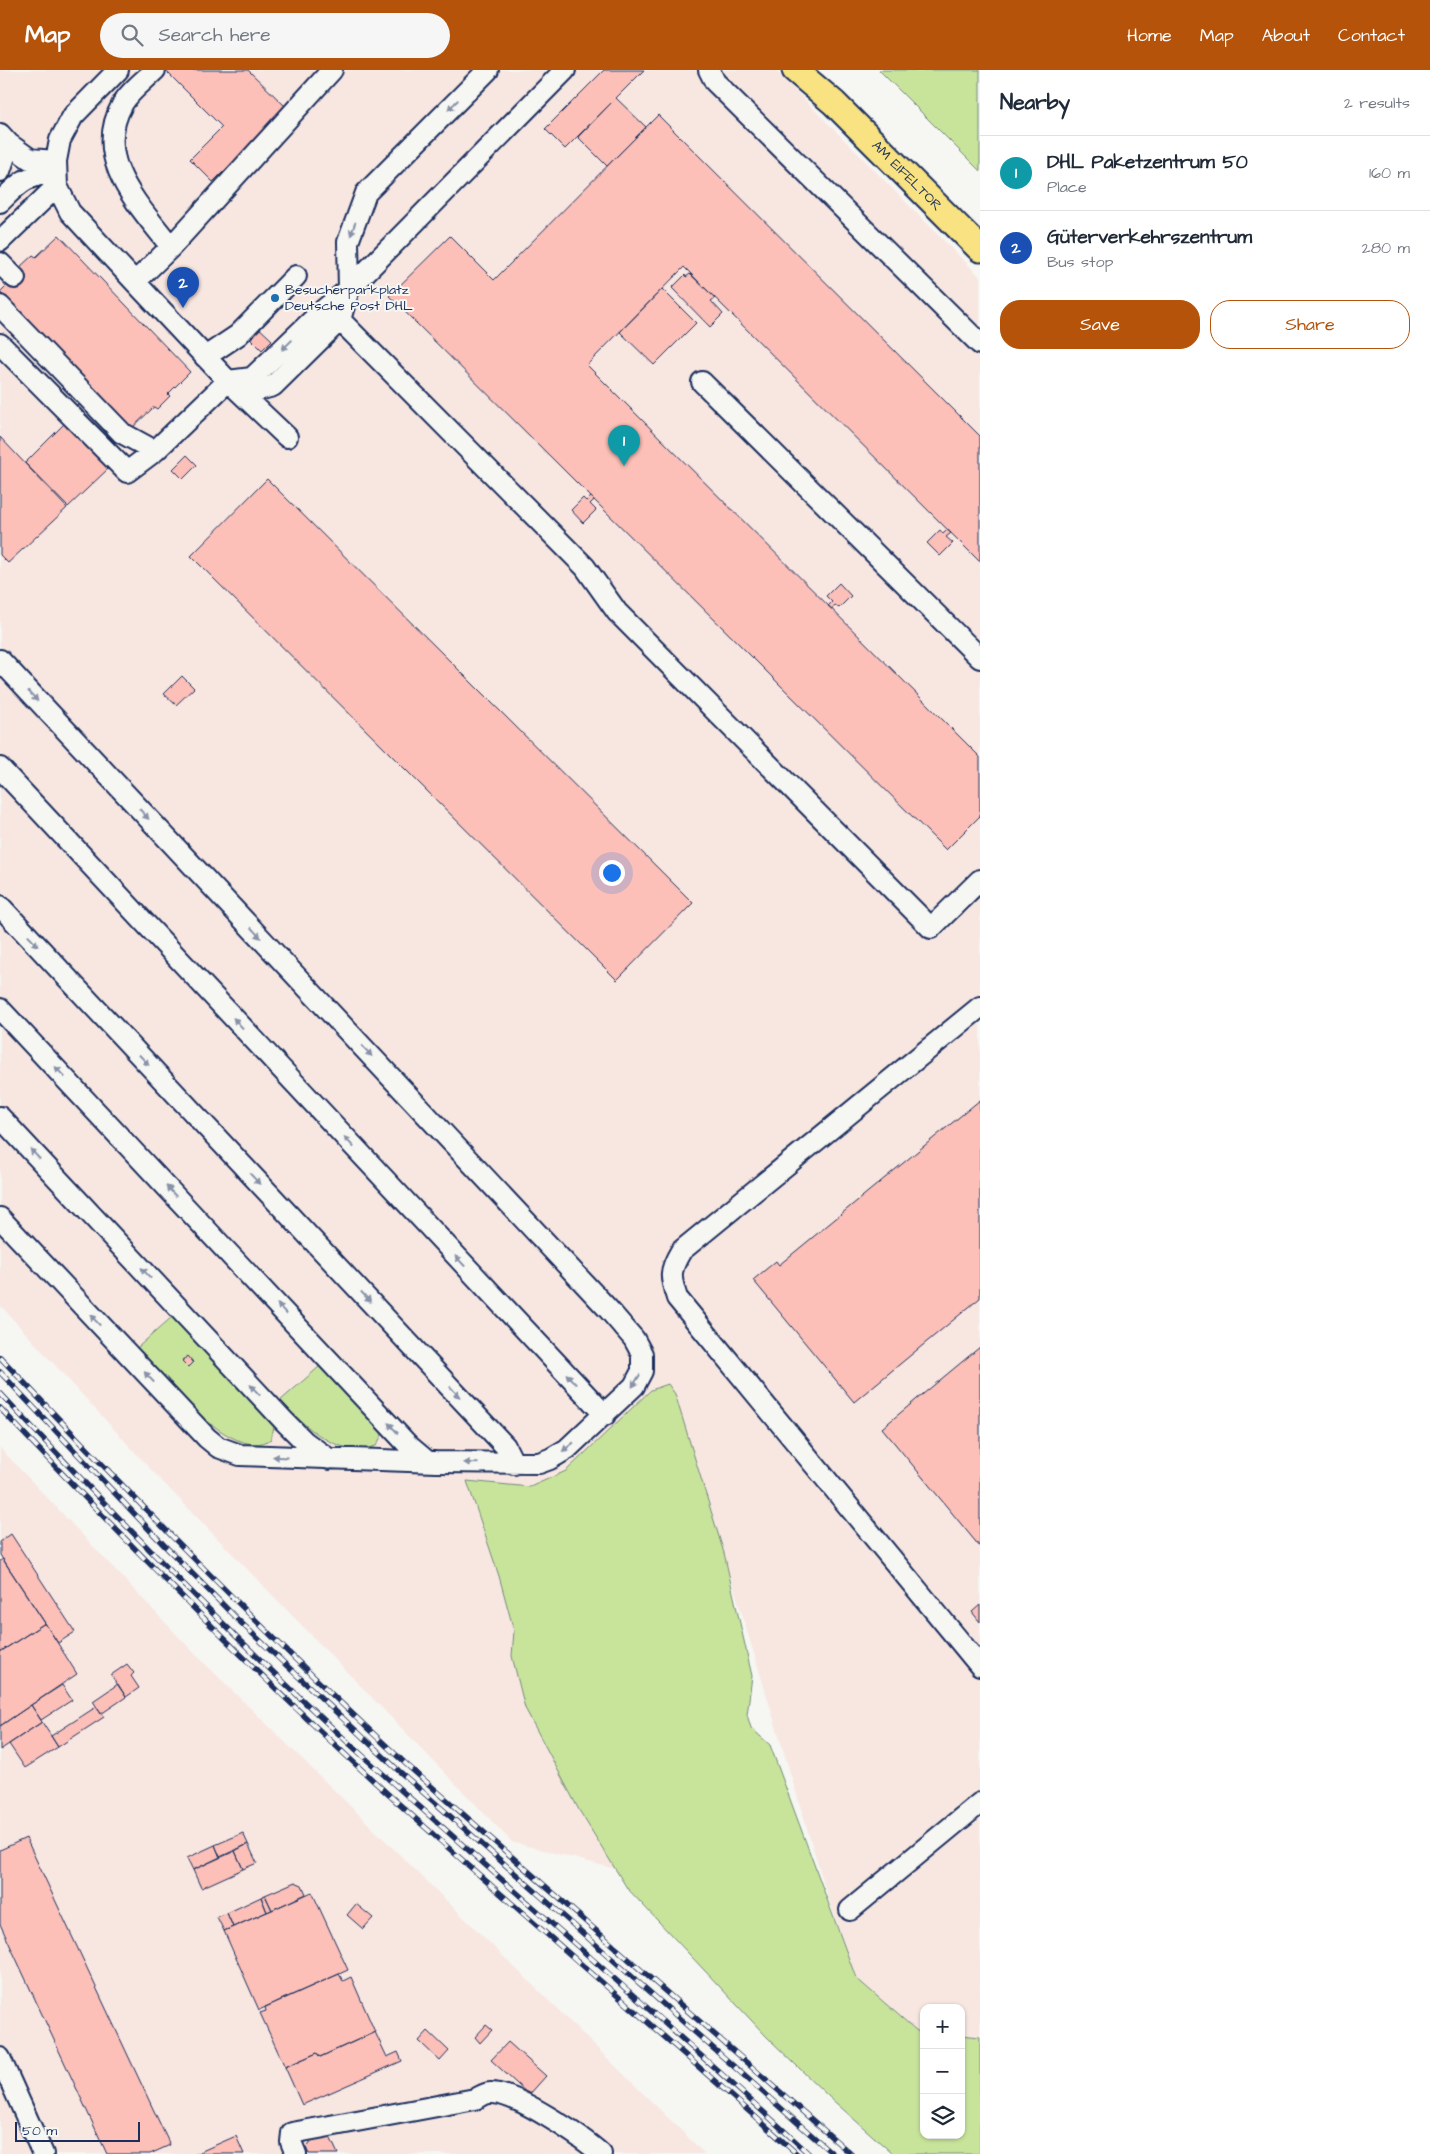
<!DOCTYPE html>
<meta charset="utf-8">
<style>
body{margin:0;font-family:"Architects Daughter",sans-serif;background:#f6f6f7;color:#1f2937}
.controls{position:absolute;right:15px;bottom:15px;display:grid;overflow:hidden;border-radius:10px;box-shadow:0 1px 4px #0004}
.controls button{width:45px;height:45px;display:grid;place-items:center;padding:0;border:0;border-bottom:1px solid #e0e1e3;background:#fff;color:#1f2937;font:25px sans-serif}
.scale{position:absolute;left:15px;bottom:12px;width:125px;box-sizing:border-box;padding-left:5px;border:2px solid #1b2f5e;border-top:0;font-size:14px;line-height:18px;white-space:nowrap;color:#1b2f5e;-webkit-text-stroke:4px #f6f6f2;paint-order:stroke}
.you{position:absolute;left:611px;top:802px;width:18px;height:18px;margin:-12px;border:4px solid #fff;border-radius:50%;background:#1a73e8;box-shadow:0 0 0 8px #1a73e833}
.badge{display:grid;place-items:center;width:32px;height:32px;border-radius:50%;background:#b45309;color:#fff;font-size:16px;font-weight:700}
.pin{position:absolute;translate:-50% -41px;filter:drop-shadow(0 1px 2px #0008)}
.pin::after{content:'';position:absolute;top:26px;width:18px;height:15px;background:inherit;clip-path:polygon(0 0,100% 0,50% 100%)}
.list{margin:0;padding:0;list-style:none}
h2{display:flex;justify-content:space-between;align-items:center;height:65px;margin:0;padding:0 20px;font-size:21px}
h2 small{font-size:16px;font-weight:400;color:#747a83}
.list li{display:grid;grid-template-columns:32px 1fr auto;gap:15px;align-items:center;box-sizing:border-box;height:75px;padding:0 20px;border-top:1px solid #e0e1e3}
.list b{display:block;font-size:19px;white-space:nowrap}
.list p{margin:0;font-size:16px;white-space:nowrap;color:#747a83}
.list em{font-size:16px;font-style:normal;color:#747a83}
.actions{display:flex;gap:10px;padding:15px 20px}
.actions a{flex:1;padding:11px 0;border:1px solid #b45309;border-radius:20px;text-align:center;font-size:18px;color:#b45309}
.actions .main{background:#b45309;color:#fff}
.icon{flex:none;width:28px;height:28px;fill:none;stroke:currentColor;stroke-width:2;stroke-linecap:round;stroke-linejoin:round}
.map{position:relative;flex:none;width:980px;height:2084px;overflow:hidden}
header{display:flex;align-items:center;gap:30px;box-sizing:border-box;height:70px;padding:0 25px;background:#b45309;color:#fff}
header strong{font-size:24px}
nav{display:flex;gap:28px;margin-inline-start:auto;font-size:18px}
.search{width:350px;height:45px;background:#f6f6f7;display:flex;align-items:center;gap:12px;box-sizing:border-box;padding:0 18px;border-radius:28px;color:#747a83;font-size:19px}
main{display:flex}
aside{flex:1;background:#fff}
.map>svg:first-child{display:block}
.built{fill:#f8e6e1}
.green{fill:#c8e49b;stroke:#728a7c}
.building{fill:#fcc0b8;stroke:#1b2f5e}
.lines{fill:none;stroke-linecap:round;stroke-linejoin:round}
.minor-casing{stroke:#1b2f5e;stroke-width:24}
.major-casing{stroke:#1b2f5e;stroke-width:29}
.minor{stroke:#f6f6f2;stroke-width:20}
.major{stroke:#f8e281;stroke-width:25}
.rail-casing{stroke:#1b2f5e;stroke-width:5.5}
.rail{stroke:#f6f6f2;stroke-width:4;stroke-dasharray:11;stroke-linecap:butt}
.oneway{fill:#8892a8}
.poi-dot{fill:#1f6fb2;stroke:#f6f6f2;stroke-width:2}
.labels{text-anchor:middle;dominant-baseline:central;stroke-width:4;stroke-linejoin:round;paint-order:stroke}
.street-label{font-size:14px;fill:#1b2f5e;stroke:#f6f6f2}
.poi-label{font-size:14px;fill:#1b2f5e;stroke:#f6f6f2;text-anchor:start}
</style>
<header>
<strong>Map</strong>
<div class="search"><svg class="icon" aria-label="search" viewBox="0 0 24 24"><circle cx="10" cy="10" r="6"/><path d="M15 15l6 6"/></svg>Search here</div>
<nav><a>Home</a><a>Map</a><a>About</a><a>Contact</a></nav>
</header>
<main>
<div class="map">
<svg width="980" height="2084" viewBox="0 0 980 2084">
<rect width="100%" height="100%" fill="#f6f6f2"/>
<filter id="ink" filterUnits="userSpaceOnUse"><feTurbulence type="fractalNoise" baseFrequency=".02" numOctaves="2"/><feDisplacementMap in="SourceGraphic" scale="10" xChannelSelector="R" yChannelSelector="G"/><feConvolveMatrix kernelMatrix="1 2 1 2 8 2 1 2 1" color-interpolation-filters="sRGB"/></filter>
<g filter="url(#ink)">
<path class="built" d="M0,0H775L980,207V2054L961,2037V1938H924V1981L917,1961L856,1908L828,1827L700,1406L651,1808L512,1772L157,1406L0,1235Z
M0,1378L194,1583L705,2084H0Z"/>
<path class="green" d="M879,0H980V101Z
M173,1246L270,1350L274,1357L271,1369C232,1396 160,1303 137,1278Z
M320,1296L379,1359L382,1365L376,1376C338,1389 305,1356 280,1331Z
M668,1314L675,1324L724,1483L752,1606L747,1645L751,1658L770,1675L856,1908L917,1961L924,1962V2065H961V1965L980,1967V2084H893L827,2025L767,1967L627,1818L579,1740L525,1638L512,1586L514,1561L499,1506L467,1411L530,1417L566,1401L651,1320Z"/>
<path class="building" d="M165,0H248L287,38L213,112L190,89L222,57Z
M604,0H644L565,79L545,59Z
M616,28L646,57L607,96L578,67Z
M658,45L980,366V492L684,197L587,295L980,687V746L946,780L389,226L450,166L494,210Z
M59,165L190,302L168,324L170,326L157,339L154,337L131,359L0,222L22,200L20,197L33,185L36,187Z
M690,204L715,228L711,231L723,244L710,257L672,218L685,205L686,207Z
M662,219L696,253L654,295L620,262Z
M257,256L272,270L262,280L248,266Z
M65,353L108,399L68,437L25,393Z
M0,367L67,438L8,493L0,485Z
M187,385L197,395L183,409L173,399Z
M267,409L693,833L617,910L191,486Z
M591,427L594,430L590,434L596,440L583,453L571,440L583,428L586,431Z
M940,460L943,464L947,460L951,463L946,467L953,473L940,486L927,473Z
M839,513L851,526L839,538L835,535L832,539L828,536L832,532L826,526Z
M182,606L194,618L176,635L164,624Z
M980,1030V1228L854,1332L753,1210L776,1191L779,1195Z
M980,1277V1477L882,1358Z
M188,1286L193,1292L188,1297L182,1291Z
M11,1464L75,1562L58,1573L0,1485V1472Z
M3,1489L45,1553L0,1582V1491Z
M980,1535V1552L972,1542Z
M45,1553L77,1604L0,1656V1582Z
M127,1594L134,1603L131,1606L139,1618L126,1627L111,1605Z
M118,1614L126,1627L101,1644L93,1631Z
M62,1615L72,1630L41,1650L31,1635Z
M31,1635L42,1652L0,1680V1656Z
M96,1637L104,1647L58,1677L51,1666Z
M42,1652L58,1677L25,1698L9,1674Z
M243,1763L248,1774L220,1787L215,1775Z
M26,1768L170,2075L150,2084H107L0,1854V1780Z
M248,1774L257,1793L243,1799L235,1781Z
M215,1775L220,1787L193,1800L187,1788Z
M235,1781L243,1799L201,1818L193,1800Z
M295,1812L302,1815L306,1824L272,1840L265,1825Z
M312,1822L348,1900L259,1940L224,1861Z
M265,1825L272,1840L267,1842L261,1827Z
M261,1827L267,1842L233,1857L227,1843Z
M356,1834L373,1848L363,1859L347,1845Z
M227,1843L233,1857L224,1861L217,1847Z
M339,1904L343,1911L351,1907L375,1962L320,1987L317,1983L285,1997L260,1943L266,1941L265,1937Z
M486,1955L492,1960L480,1973L475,1967Z
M428,1961L449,1981L440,1991L419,1971Z
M375,1962L387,1987L398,1982L402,1991L302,2035L285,1997L317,1983L320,1987Z
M508,1972L546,2006L529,2025L491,1990Z
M236,2066L244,2084H195Z
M330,2067L338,2084H309L306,2078L312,2070Z"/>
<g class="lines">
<defs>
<path id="minor" d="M118,0L73,46L60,70L56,91L57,116L70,142L135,212L228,311L287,367
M155,0C145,10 130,21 123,33C91,89 139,135 171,177
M709,0L715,12L980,274
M0,64L9,74L30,89L56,91
M0,101L9,74
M0,132C21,111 25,106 56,102
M0,171L57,116
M0,193L15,208
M135,212L171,177L332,0
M0,236L122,363L155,381
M340,250L585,497L617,542L931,858L980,810
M0,274L127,402L155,381L228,311L252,308L322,241L349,219L565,0
M205,287L238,265L296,206
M702,312L980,588
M235,313L255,321L273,316L340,250L349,219L348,172L366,123L488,0
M0,590L609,1240L634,1269L642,1284V1301L634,1316L567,1379L550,1389L539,1393L436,1392L240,1385L218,1377L207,1368L0,1148
M0,698L605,1345
M0,836L505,1376L514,1394
M980,937L681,1181C669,1201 670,1207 677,1228L980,1596
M0,939L409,1376L428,1392
M0,1047L284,1351L305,1372L329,1389
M850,1840L980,1733
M0,1988L43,2084
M296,2084L291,2072L292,2063L475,2029C480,2027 485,2023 490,2023C514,2021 582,2067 601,2084"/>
<g id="major">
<path id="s1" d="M795,0L834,33L980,179"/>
</g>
</defs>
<use href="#minor" class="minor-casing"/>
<use href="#major" class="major-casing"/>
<use href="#minor" class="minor"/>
<use href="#major" class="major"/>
<defs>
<path id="rail" d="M0,1287C132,1427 265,1564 407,1695L851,2084
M0,1302L163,1474L236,1548L399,1701L833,2084
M0,1323C117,1448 236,1571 363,1686C511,1820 663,1948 809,2084
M0,1338C125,1471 254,1602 389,1725C524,1846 662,1963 797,2084"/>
</defs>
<use href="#rail" class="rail-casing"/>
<use href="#rail" class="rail"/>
</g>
<defs><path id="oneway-solid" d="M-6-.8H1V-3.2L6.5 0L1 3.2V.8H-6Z" transform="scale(1.25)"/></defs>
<g class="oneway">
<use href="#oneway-solid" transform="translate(453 35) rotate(135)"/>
<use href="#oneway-solid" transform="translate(353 159) rotate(110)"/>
<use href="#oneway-solid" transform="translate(287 275) rotate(135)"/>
<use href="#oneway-solid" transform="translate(33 626) rotate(47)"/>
<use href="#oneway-solid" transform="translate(144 744) rotate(47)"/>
<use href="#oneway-solid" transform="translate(256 863) rotate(47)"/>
<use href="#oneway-solid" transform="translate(33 871) rotate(47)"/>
<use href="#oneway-solid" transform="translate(238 953) rotate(-133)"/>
<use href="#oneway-solid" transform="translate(367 981) rotate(47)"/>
<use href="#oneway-solid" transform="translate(144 990) rotate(47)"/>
<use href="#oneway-solid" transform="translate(60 1002) rotate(-133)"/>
<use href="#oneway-solid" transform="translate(349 1072) rotate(-133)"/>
<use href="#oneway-solid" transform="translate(35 1084) rotate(-133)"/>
<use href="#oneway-solid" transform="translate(255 1109) rotate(47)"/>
<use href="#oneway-solid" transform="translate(171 1121) rotate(-133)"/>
<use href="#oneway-solid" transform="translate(460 1191) rotate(-133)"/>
<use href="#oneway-solid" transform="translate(146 1203) rotate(-133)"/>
<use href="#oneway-solid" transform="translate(366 1227) rotate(47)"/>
<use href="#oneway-solid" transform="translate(282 1239) rotate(-133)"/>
<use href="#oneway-solid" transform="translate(95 1250) rotate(-133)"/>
<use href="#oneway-solid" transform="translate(149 1307) rotate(-133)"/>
<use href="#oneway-solid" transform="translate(571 1309) rotate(-133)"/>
<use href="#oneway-solid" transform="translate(636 1311) rotate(122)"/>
<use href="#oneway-solid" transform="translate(255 1320) rotate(-133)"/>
<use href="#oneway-solid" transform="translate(455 1322) rotate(47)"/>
<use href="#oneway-solid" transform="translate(393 1358) rotate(-133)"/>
<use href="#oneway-solid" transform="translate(568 1377) rotate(142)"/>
<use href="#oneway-solid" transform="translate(280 1387) rotate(-177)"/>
<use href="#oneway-solid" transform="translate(471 1393) rotate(-179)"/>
</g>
</g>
<circle class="poi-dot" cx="275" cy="228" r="5"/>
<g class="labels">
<g class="street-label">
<text stroke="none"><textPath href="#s1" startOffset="154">AM EIFELTOR</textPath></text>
</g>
<g class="poi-label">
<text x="285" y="220">Besucherparkplatz<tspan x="285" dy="16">Deutsche Post DHL</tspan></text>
</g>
</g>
</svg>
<div class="controls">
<button>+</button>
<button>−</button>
<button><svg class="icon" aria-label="layers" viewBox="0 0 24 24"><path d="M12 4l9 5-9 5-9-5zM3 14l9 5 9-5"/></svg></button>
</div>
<div class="scale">50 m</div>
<div class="you"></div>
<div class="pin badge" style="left:624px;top:396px;background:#0f9aa8">1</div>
<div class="pin badge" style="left:183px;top:238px;background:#1a4fb4">2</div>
</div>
<aside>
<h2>Nearby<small>2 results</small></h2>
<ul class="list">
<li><span class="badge" style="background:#0f9aa8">1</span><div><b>DHL Paketzentrum 50</b><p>Place</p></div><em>160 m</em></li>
<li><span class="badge" style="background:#1a4fb4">2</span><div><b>Güterverkehrszentrum</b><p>Bus stop</p></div><em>280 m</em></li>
</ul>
<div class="actions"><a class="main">Save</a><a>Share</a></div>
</aside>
</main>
